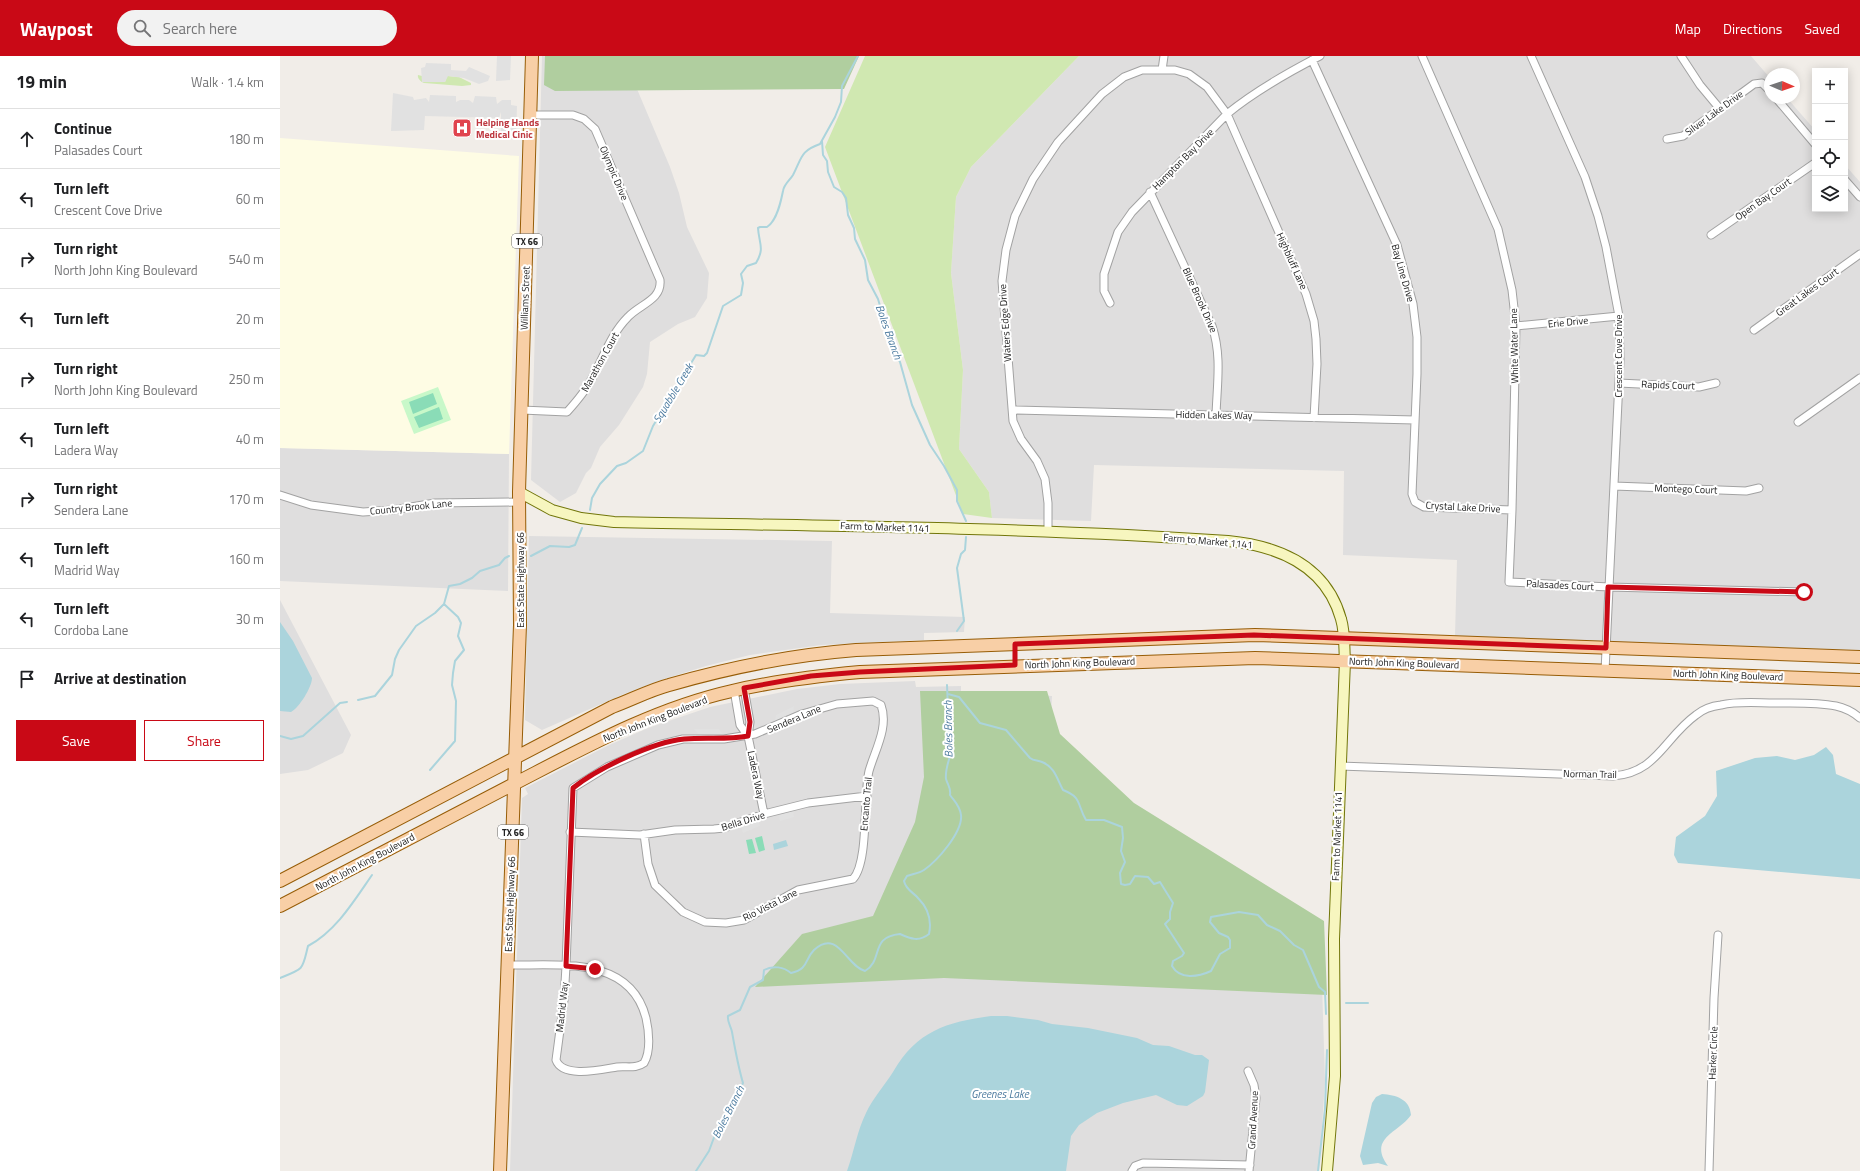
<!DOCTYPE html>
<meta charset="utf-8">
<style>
body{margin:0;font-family:"Titillium Web",sans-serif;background:#f2f2f2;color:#202124}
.controls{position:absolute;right:12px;top:12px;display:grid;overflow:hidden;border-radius:0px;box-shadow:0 2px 10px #0003}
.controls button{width:36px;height:36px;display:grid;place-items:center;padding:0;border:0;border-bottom:1px solid #e0e0e0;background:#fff;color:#202124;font:20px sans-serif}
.compass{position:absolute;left:1484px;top:12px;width:36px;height:36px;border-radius:50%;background:#fff;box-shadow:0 2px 10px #0003;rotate:92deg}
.stop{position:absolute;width:12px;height:12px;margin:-9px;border:3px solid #c90916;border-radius:50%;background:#fff}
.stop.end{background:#c90916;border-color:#fff;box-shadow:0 1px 4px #0008}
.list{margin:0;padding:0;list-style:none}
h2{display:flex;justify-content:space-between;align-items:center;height:52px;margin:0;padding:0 16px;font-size:17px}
h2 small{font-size:13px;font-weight:400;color:#757577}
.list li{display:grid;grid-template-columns:26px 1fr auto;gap:12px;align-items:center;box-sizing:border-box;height:60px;padding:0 16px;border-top:1px solid #e0e0e0}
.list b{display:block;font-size:15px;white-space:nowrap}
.list p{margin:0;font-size:13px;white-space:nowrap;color:#757577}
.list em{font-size:13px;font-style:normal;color:#757577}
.actions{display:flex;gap:8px;padding:12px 16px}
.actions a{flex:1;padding:9px 0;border:1px solid #c90916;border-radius:0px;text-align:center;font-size:14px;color:#c90916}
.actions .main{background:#c90916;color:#fff}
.icon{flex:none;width:22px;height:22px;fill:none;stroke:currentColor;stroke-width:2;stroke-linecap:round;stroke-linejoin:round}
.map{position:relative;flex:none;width:1580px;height:1115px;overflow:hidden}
header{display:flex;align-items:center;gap:24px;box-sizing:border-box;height:56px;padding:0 20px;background:#c90916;color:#fff}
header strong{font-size:19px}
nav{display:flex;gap:22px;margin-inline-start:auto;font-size:14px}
.search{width:280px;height:36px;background:#f2f2f2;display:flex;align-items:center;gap:10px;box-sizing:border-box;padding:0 14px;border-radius:22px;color:#757577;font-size:15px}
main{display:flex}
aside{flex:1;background:#fff}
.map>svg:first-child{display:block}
.residential{fill:#dfdede}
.education{fill:#fefce4}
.grass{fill:#d0e8b1}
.forest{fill:#b0ce9f}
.park{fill:#c8f8c9}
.pitch{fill:#8adcb7}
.parking{fill:#e1e1e1}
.water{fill:#abd4dc}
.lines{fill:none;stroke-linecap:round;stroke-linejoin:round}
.stream{stroke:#abd4dc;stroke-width:2}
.street-casing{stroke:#a2a2a2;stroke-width:9}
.secondary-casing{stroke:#72760a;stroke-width:12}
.primary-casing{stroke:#975d07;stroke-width:14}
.street{stroke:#fff;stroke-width:7}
.secondary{stroke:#f7f6bf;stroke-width:10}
.primary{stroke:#f8cfa6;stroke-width:12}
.route{stroke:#c90916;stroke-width:5}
.labels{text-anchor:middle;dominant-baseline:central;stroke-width:4;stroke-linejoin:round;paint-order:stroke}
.shield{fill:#fff;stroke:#646464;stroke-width:1}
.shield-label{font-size:9px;font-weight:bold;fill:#212121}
.street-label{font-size:10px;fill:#212121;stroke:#fff}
.health-label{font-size:10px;font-weight:bold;fill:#be3a42;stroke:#fff;text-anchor:start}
.water-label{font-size:11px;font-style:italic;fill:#4a799e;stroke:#fff}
</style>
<header>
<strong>Waypost</strong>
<div class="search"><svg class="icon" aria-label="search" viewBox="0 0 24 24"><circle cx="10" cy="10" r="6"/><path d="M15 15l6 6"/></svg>Search here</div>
<nav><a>Map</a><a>Directions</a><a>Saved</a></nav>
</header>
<main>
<aside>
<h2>19 min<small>Walk · 1.4 km</small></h2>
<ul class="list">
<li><svg class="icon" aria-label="ahead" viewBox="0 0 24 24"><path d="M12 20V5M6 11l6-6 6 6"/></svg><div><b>Continue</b><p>Palasades Court</p></div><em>180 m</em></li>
<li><svg class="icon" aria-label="left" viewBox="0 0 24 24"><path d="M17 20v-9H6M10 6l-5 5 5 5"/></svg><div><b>Turn left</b><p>Crescent Cove Drive</p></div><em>60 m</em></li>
<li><svg class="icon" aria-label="right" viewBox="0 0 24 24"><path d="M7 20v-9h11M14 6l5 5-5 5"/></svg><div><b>Turn right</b><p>North John King Boulevard</p></div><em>540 m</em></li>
<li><svg class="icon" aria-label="left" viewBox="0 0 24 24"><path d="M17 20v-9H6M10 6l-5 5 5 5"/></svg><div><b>Turn left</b></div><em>20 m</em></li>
<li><svg class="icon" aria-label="right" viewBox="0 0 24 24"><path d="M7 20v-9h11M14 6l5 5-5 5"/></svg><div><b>Turn right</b><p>North John King Boulevard</p></div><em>250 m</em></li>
<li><svg class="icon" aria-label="left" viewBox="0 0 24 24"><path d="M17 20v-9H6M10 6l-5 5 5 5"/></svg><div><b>Turn left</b><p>Ladera Way</p></div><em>40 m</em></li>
<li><svg class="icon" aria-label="right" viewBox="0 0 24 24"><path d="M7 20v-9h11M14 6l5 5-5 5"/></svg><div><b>Turn right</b><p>Sendera Lane</p></div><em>170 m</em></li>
<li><svg class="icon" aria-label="left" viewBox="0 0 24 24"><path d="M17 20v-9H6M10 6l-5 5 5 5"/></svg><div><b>Turn left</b><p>Madrid Way</p></div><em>160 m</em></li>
<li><svg class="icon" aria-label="left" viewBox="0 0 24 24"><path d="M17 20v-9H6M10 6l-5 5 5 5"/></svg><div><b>Turn left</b><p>Cordoba Lane</p></div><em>30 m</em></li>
<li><svg class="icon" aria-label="arrive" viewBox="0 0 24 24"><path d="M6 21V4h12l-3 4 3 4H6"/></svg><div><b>Arrive at destination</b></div></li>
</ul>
<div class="actions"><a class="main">Save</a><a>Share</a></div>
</aside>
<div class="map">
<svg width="1580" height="1115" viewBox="0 0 1580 1115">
<rect width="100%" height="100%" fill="#f1ede8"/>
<path class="residential" d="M262,0L301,4L343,0L390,111L399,137L407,171L429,217L427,242L415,261L398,268L370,286L367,318L363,331L339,369L320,391L311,412L306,417L296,437L280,446L251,424Z
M799,0H1471L1490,22V42H1507L1535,74V153H1565V109L1580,126V594L1175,580L1177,504L1063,499L1064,415L814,409L811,465L712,462L709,436L679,393L683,314L671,217L676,141L691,111Z
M0,392L229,398L228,535L0,525Z
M249,480L552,485L550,557L685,561L684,576L644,577V584L541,589L470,599L426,610L384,623L344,638L262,674L245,664Z
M0,544L71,679L63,697L28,714L0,718Z
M635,625L636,631L681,630V635L772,640L757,920L1042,928L1045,1025L1039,1115H230L242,742L248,738L245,732L327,690L368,672L430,651L517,633L560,628Z"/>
<path class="education" d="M0,82L239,100L229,398L0,392Z"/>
<path class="grass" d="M585,0H799L691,111L676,141L671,217L683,314L679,393L709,436L712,462L683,458L545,91Z
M138,19L142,20V26H165L167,20L179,21L191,27V29L182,30L144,27C141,26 137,22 138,19Z"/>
<path class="forest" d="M265,0H579L564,33L275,35L264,29Z
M640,635H767L780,678L854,747L1044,865L1047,939L664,922L475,931L522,878L593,860L635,766L644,721Z"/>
<path class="park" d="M158,331L171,364L134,378L121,345Z"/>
<path class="pitch" d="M153,337L157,348L133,358L129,346Z
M159,351L163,363L139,372L134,361Z
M482,780L485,794L479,796L475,782Z
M472,783L476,797L469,798L466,784Z"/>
<path class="parking" d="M217,0H231L230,24L216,25Z
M146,7L171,8V14L186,15L189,11L210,20L208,25L199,28L184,22L168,20L165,26H142L141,12L145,11Z
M113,37L133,41L134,44L146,42L149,46L150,39L176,40V46L180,44H189L193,47L195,40L216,41L217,48L222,44H231V49L237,50L236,83L221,82V56L219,62L145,60L144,74L111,75Z
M514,650L513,658L494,668L496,659Z
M414,673H439L444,680H420Z
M513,755L514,761L500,765L499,759Z
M478,765L480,770L463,777L461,771Z"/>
<path class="water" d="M0,566L13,585L32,622C32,631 19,652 11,656L0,655Z
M1546,691L1553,699L1556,718L1580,728V823L1398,807L1394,799L1396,781L1425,760L1437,740L1436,715L1475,702L1497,700L1515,704L1534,699Z
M506,784L508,790L494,794L493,788Z
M711,960H727L758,964L772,968L808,972L857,982L873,989L889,990L915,999H922L929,1004L925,1036L923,1040L907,1050L897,1049L876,1039L843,1047L817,1057L799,1069L791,1080L786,1115H567C574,1096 577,1075 586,1057C593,1042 604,1030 613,1016C637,975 666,966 711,960Z
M1102,1038C1116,1039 1130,1043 1131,1059C1120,1076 1087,1082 1108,1110L1098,1107L1083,1109L1080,1100L1092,1047L1096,1041Z"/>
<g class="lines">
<path class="stream" d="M542,85L543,99L547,105L548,116L554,131L562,136L566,142L568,159L574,172L575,183L585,204L588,224L598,243L612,290L620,306L632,349L650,389L664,410L677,434V445L686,465
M310,454L312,442L320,428L337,410L346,407L363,395L373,370L416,299L424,300L427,297L443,250L461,239L463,227L461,218L467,210L476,207C485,192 479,188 478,172L480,171H487C497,165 501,145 503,135C504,128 510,124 513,119C522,102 520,95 540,88L555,61L561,46L562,30L578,0
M251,500L270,490L289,491L295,489L302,472
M677,575L684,565L677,512L681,498L685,494L686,481
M668,638L679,641L700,667L726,674L750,702C754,705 757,704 762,706C775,711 777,723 783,734C802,741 797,749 806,764H824L842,771L843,782L841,795L845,806L840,817L841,828L845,829L850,828L855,820L868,821L874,828L880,826L893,847L890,856V863L885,868L904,897L902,900L893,905L892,910C900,924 918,921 931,915L940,898L950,892V884L948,881L939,877L930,866L931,861L959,856L978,859L987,869L1000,875L1014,889L1023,894L1039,931L1045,936L1046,958
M78,644L95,640L112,619L115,603L119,594L136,570L155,557L164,548L169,530L180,528L192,522L200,515L219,509L225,502L229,500
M0,680L11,683L23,680L60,647L67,646
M150,714L175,685L176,645L172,629L173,617L175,605L184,594L178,580L181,567L178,561L164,548
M0,922C25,912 22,914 28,890C56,875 74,845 92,819
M1066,947H1088
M416,1115L429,1095L439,1068L448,1056L463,1027C458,1010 455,993 452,976C451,970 447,966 448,960L460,954L470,931L483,924L484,914C493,909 504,911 511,917C529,913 524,904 534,894C558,872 566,910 585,915C604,904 589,881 620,878C631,883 639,886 649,878C652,864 648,852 638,842C633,836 626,834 624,825L627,820C633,818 640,817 644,814C657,805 683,776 681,759C680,750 675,746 670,739C671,731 668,730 666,723C665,715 668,707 670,700L667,629
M1038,1115L1045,1053L1047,994"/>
<defs>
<path id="street" d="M1142,0L1218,173L1232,234L1236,270L1232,454L1229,526L1329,531L1524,536
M1251,0L1305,121L1318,160L1326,191L1339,260L1340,304L1325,615
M1401,0L1420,29L1440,53
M1032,4L1117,189L1133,248L1137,281V318L1132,438L1135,446L1144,451L1232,454
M882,14L884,0
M1496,42L1535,88
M1387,83L1403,80L1474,28L1482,27L1490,35
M1565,124L1580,141
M870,136L932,270C942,299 937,329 936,359
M1431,179L1535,107
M830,247L824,235V218L838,176L852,156L947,58C975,35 1007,17 1040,0
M1236,270L1339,260
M1474,274L1580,198
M1339,327L1419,331L1436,327
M242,354L287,356C296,346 305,336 311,324C323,303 330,279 348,261C360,248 382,244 380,224L315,73L304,63L293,59H251
M733,354L1135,364
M1518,366L1580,322
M1334,430L1466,435L1479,432
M0,439L31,449L83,456L113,454L155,447L239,446
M768,476V447L765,423L757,405L741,383L733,365L722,225L726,194L735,160L753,123L778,86L822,38L844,21L862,14H895L909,18L927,31L947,58L1026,238L1034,265L1036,283L1037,308L1034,362
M454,634L460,669L468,680L470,666L464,632
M468,680L484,758
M1060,710L1333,720C1377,717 1384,682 1416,659C1422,654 1432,650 1441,649C1458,645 1477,647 1495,647C1515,647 1536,646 1556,650C1565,652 1573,656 1580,662
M290,776L360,779L395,774L434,773L444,772L484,758L528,747L587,740
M228,909C278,910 350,899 366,962C369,975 371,995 364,1007C356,1013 347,1010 337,1011C323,1013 283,1023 276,1004L284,944L286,910L293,732L327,711L378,689L403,683H444L475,678L522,658L557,648L593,645L601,649C609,671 595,694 589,715C583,740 589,806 573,823L518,834L464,864L446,867L425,866L403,856L375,829L368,808L364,778
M968,1015L974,1029L976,1042L969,1115
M852,1115L855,1110L863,1107L970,1109
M1429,1115L1434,942L1438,879"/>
<path id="secondary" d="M239,436L272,454L301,462L334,466C538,470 744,471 948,485C998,490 1046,509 1061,563C1065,576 1064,591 1065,605L1054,883L1055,1020L1047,1115"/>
<path id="primary" d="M0,825L332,651C351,644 370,634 389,629C451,611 512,599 576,594L975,579L1580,601
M0,850C76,811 152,771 228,731C300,694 372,653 452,635C494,625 537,620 580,616L975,602L1580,624
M220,1115L240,569L239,436L252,0"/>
</defs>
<use href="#street" class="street-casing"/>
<use href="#secondary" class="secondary-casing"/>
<use href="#primary" class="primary-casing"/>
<use href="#street" class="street"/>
<use href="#secondary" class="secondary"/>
<use href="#primary" class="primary"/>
</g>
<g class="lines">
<path class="route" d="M315,913L286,910L293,732C318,712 373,686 404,683C426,681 447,684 468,680L470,666L464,632L531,620L580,616L735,609V588L974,579L1326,592L1328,531L1524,536"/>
</g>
<defs>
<symbol id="hospital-square" viewBox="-11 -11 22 22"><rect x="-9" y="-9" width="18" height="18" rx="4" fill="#e0444e" stroke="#fff"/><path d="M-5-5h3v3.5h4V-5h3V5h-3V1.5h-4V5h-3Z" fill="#fff"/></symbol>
</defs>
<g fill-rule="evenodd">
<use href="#hospital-square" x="171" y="61" width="22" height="22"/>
</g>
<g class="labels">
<g class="shield">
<rect x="232" y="178" width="30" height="14" rx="3"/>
<rect x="218" y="769" width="30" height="14" rx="3"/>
</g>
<g class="shield-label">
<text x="247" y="185">TX 66</text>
<text x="233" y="776">TX 66</text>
</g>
<g class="street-label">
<text transform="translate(1434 57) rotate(-36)">Silver Lake Drive</text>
<text transform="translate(903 103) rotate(-45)">Hampton Bay Drive</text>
<text transform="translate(334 117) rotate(67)">Olympic Drive</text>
<text transform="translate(1483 143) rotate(-35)">Open Bay Court</text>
<text transform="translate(1012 205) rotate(66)">Highbluff Lane</text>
<text transform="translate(1123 217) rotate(74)">Bay Line Drive</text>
<text transform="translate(1527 236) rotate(-36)">Great Lakes Court</text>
<text transform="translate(245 242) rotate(-88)">Williams Street</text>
<text transform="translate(920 244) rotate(66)">Blue Brook Drive</text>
<text transform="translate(1288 266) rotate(-6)">Erie Drive</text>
<text transform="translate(725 267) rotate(-94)">Waters Edge Drive</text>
<text transform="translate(1234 290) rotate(-91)">White Water Lane</text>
<text transform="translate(1338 300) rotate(-90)">Crescent Cove Drive</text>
<text transform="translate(320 306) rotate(-61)">Marathon Court</text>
<text transform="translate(1388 329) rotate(2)">Rapids Court</text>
<text transform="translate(934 359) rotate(1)">Hidden Lakes Way</text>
<text transform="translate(1406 433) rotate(2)">Montego Court</text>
<text transform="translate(131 451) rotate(-6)">Country Brook Lane</text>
<text transform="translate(1183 451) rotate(3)">Crystal Lake Drive</text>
<text transform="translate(605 471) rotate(2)">Farm to Market 1141</text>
<text transform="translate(928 485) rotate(5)">Farm to Market 1141</text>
<text transform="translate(240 524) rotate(-90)">East State Highway 66</text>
<text transform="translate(1280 529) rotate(3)">Palasades Court</text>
<text transform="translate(800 607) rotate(-2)">North John King Boulevard</text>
<text transform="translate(1124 607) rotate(2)">North John King Boulevard</text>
<text transform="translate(1448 619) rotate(2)">North John King Boulevard</text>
<text transform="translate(375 663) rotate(-21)">North John King Boulevard</text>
<text transform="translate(514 663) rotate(-23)">Sendera Lane</text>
<text transform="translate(1310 718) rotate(1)">Norman Trail</text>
<text transform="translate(476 719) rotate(78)">Ladera Way</text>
<text transform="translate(586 748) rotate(-85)">Encanto Trail</text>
<text transform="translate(463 765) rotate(-17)">Bella Drive</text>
<text transform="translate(1057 780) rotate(-88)">Farm to Market 1141</text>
<text transform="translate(85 806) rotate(-28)">North John King Boulevard</text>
<text transform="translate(230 848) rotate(-88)">East State Highway 66</text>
<text transform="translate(490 849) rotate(-27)">Rio Vista Lane</text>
<text transform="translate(282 951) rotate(-84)">Madrid Way</text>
<text transform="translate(1433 997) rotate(-88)">Harker Circle</text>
<text transform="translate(973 1064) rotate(-87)">Grand Avenue</text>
</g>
<g class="health-label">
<text x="196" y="66">Helping Hands<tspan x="196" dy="12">Medical Cinic</tspan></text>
</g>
<g class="water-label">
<text transform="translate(609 276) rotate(70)">Boles Branch</text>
<text transform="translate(393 337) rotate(-59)">Squabble Creek</text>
<text transform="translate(668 673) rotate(-91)">Boles Branch</text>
<text x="720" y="1038">Greenes Lake</text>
<text transform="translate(448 1056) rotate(-63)">Boles Branch</text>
</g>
</g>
</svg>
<div class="controls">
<button>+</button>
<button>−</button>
<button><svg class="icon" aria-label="locate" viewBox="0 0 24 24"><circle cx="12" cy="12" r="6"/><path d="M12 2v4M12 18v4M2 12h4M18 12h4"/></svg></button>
<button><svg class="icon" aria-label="layers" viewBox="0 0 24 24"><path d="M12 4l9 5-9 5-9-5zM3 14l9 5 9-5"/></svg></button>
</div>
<svg class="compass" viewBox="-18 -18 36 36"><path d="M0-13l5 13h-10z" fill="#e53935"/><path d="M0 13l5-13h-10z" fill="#757577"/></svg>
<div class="stop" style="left:1524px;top:536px"></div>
<div class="stop end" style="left:315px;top:913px"></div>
</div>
</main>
